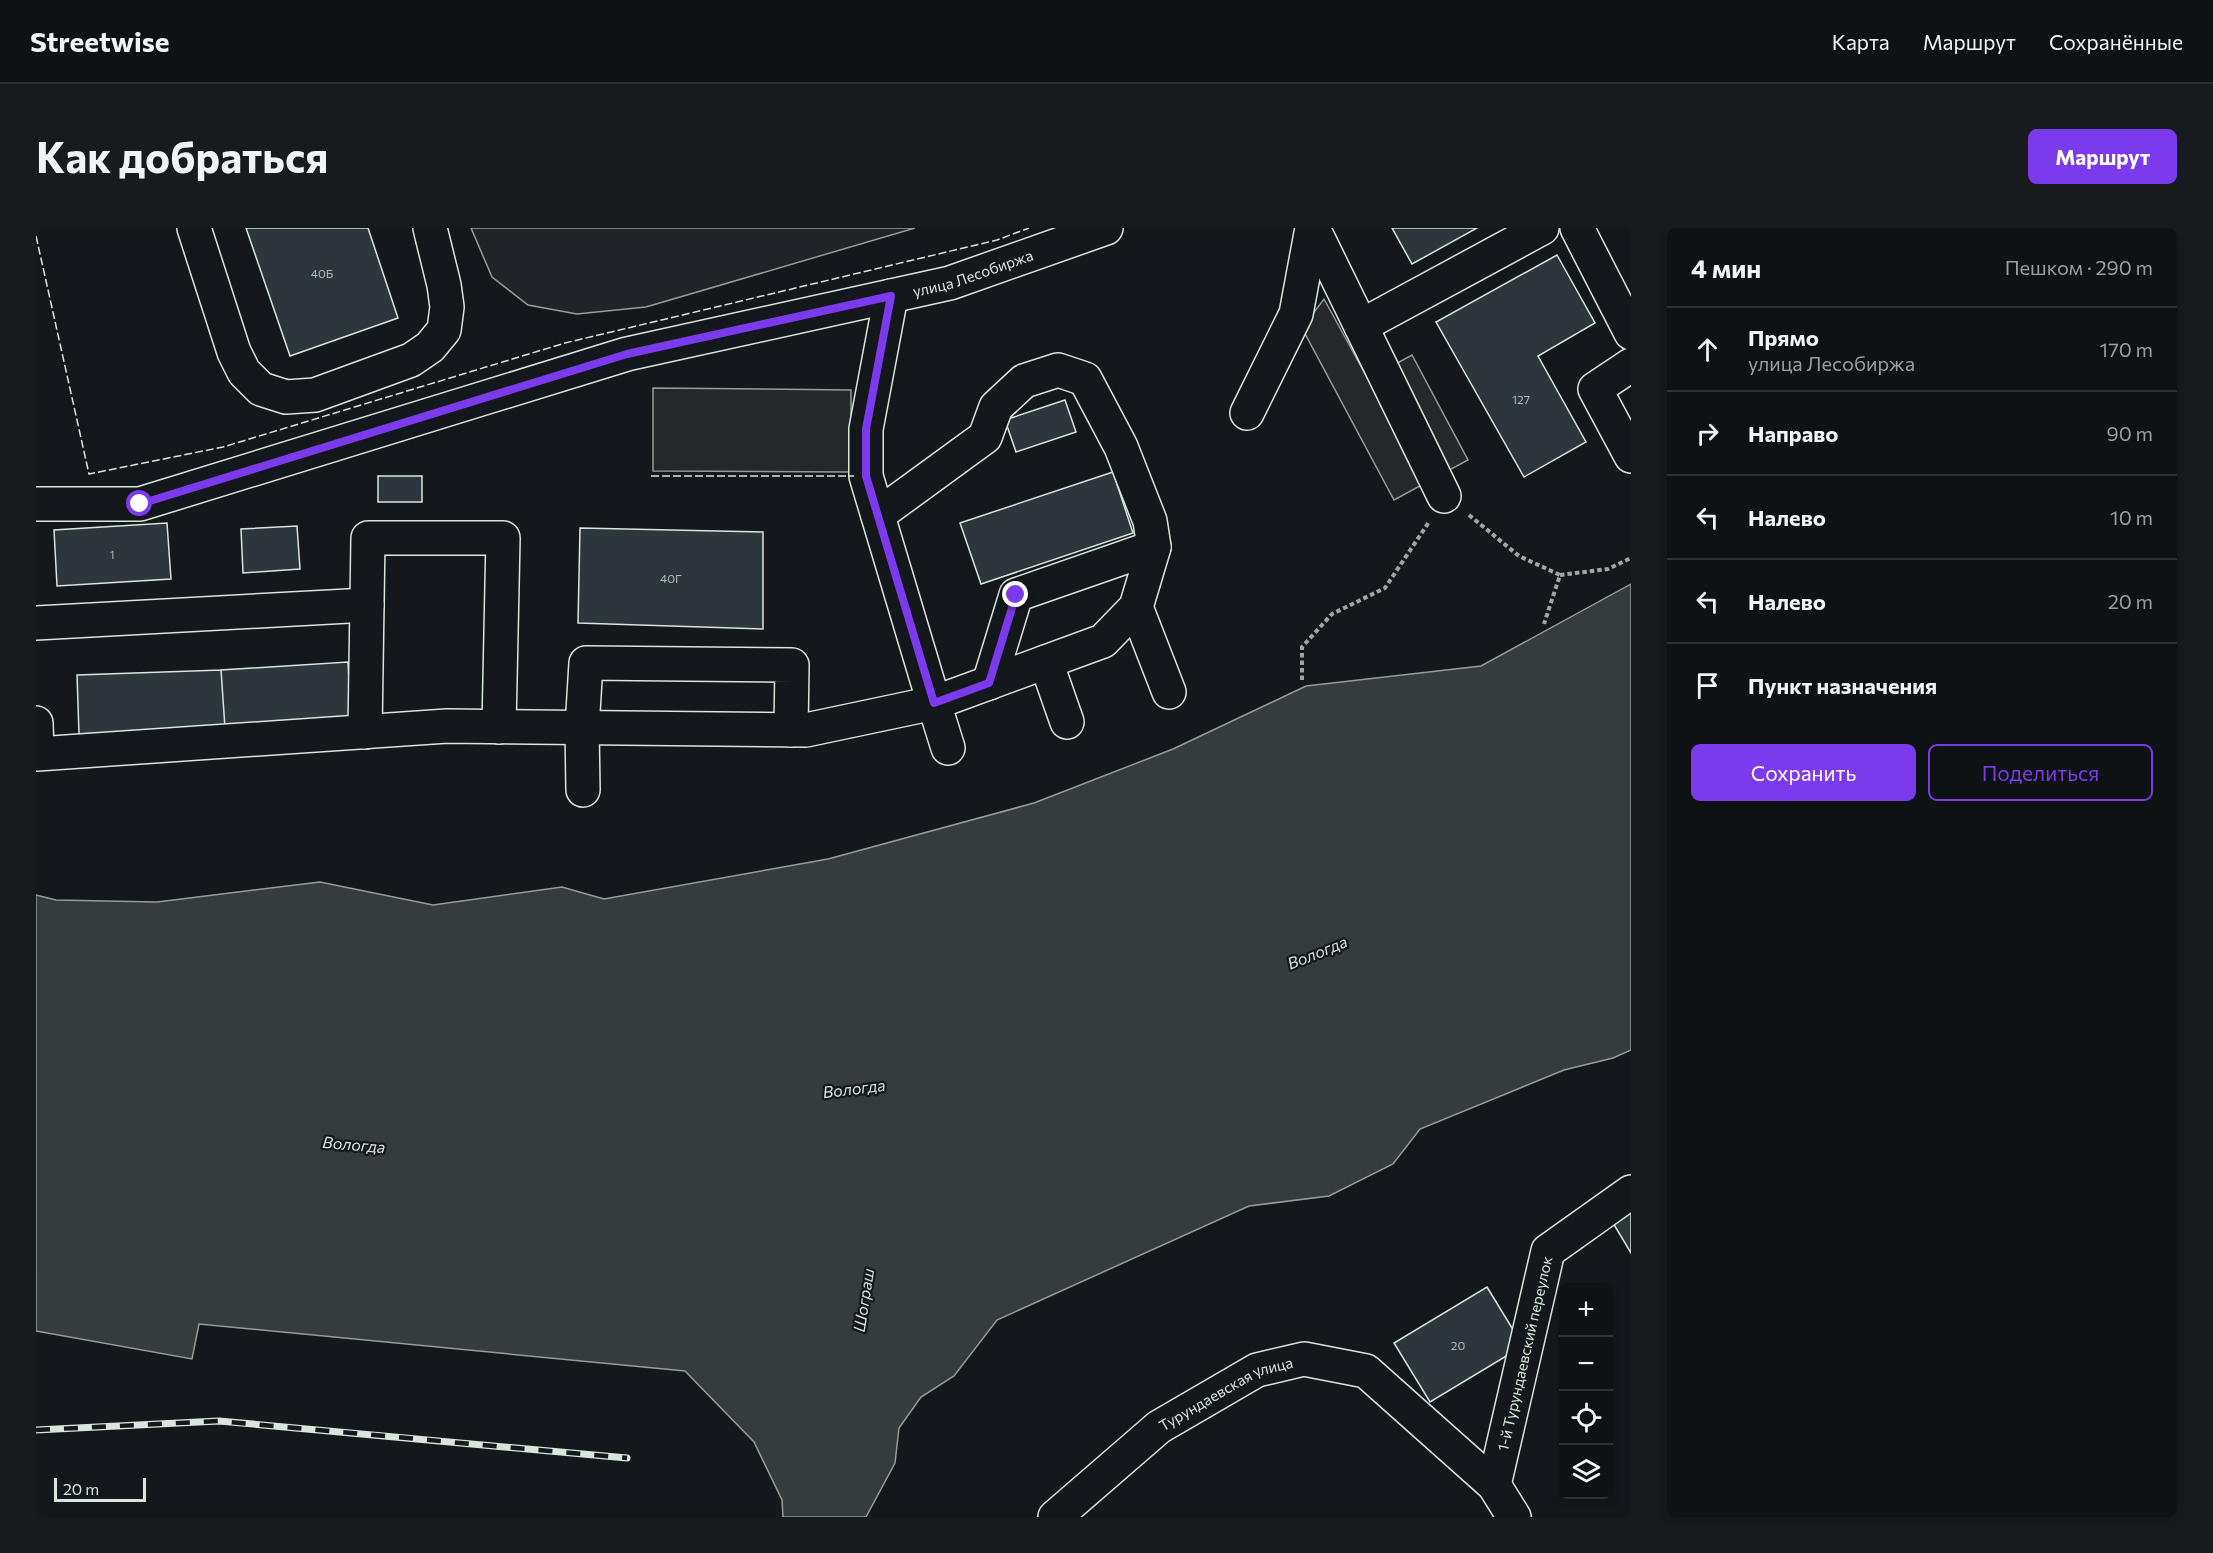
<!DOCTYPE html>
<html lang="ru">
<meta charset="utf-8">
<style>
body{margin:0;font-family:Commissioner,sans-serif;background:#181b1e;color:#f1f3f6}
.controls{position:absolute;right:18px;bottom:18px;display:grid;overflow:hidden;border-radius:9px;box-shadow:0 3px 9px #0003}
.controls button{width:54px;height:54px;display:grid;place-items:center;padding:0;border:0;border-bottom:2px solid #2f3234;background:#0f1215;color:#f1f3f6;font:30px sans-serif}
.scale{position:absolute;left:18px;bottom:15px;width:92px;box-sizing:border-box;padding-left:6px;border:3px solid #d8e6dc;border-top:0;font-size:16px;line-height:21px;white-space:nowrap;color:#d8e6dc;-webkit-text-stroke:4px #14181c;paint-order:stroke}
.stop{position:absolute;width:18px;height:18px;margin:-14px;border:4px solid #7c3aed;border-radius:50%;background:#fff}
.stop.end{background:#7c3aed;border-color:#fff;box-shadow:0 2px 6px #0008}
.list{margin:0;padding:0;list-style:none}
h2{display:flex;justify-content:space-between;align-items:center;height:78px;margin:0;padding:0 24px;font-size:26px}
h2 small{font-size:20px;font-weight:400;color:#9b9ea0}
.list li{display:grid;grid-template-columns:39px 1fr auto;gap:18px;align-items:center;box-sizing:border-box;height:84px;padding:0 24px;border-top:2px solid #2f3234}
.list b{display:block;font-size:22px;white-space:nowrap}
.list p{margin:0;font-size:20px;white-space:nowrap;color:#9b9ea0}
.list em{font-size:20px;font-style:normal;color:#9b9ea0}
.actions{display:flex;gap:12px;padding:18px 24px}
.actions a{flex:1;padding:14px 0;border:2px solid #7c3aed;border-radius:9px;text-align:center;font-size:21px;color:#7c3aed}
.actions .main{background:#7c3aed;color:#fff}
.icon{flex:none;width:33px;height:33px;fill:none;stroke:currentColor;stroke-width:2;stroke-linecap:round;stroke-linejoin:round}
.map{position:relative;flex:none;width:1595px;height:1289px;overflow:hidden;border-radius:9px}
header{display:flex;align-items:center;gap:36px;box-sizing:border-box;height:84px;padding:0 30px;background:#0f1215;border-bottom:2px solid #2f3234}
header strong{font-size:28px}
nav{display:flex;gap:33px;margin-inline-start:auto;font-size:21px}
.intro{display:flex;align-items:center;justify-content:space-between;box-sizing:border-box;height:144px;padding:0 36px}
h1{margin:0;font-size:42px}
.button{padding:15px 27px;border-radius:9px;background:#7c3aed;color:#fff;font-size:21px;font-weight:700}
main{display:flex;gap:36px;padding:0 36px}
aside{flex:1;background:#0f1215;border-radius:9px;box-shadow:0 3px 9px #0003}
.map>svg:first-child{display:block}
.green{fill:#202428;stroke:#939e99;stroke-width:1.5}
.parking{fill:#24282b;stroke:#939e99;stroke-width:1.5}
.water{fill:#363b3e;stroke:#939e99;stroke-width:1.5}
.building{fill:#2c363c;stroke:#d8e6dc;stroke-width:1.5}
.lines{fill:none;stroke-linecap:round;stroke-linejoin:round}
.minor-casing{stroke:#d8e6dc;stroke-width:36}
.path{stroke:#9da8a2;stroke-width:4;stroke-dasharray:4.5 3;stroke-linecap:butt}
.minor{stroke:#14181c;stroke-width:33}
.rail-casing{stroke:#d8e6dc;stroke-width:7}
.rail{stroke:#14181c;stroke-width:4.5;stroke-dasharray:14;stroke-linecap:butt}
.fence{stroke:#d8e6dc;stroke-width:1.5;stroke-dasharray:8 3;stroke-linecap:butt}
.route{stroke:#7c3aed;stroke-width:8}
.labels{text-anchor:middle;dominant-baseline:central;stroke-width:4.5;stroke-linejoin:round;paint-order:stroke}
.number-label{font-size:12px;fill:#adbab4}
.street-label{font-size:15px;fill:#d8e6dc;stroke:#14181c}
.water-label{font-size:16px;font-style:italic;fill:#d8e6dc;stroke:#14181c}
</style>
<header>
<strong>Streetwise</strong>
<nav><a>Карта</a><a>Маршрут</a><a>Сохранённые</a></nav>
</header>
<div class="intro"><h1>Как добраться</h1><a class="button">Маршрут</a></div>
<main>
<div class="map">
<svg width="1595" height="1289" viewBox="0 0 1595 1289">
<rect width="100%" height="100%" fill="#14181c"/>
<path class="green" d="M435,0H879L610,79L541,86L492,77L456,49Z"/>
<path class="parking" d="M1288,71L1332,151L1376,127L1432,232L1358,272L1266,100Z
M617,160L815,162V244L617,243Z"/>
<path class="water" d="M1595,356V822L1577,830L1528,842L1384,901L1357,936L1293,968L1213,978L961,1092L918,1148L885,1169L863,1200L859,1235L830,1289H747L746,1272L718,1214L649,1143L163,1096L156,1131L0,1103V667L20,672L121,674L284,654L397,677L526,659L568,671L792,631L998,575L1137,521L1270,458L1445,438Z"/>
<path class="building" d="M210,0H332L362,90L254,128Z
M1356,0H1441L1376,36Z
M1521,27L1559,95L1502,128L1550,214L1488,249L1400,94Z
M1029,172L1040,204L980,224L969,192Z
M1077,244L1097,305L945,356L924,295Z
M342,248H386V274H342Z
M131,295L135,351L21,358L18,302Z
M261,298L264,341L207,345L205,301Z
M544,300L727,304V401L542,395Z
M312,434L315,492L189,500L185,442Z
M185,442L189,500L43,506L41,447Z
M1595,983V1025L1577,995Z
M1451,1059L1487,1118L1394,1174L1358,1115Z"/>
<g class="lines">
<defs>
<g id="minor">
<path d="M158,0L198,124L208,144L225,161L250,169L279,167L375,132L394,119L408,102L411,79L408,57L394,0"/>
<path d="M1277,0L1408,268"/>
<path d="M1541,0L1595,105"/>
<path d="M1325,98L1506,0"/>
<path d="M1595,137L1559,161L1595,228"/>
<path d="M1211,185L1260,86L1276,0"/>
<path id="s1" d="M0,276H104L591,126L914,55L1070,0"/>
<path d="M842,287L949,209L960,179L988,153L1022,142L1049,151L1085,219L1114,293L1118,319L1100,379L1067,413L898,475L912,520"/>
<path d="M1100,379L1133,464"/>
<path d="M0,395L331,377"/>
<path d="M1010,434L1031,494"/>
<path d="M953,455L980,367L1118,319"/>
<path d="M0,495L1,526L411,498L770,502L898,475L830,248V201L855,68"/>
<path d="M329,504L332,310H467L463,499"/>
<path d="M547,562L546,500L550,435L756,437L755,502"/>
<path id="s2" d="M1458,1257L1512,1023L1595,964"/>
<path id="s3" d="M1019,1289L1123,1199L1221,1142L1268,1131L1330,1143L1458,1257L1478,1289"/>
</g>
</defs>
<use href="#minor" class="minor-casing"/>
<path class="path" d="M1433,287L1483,328L1524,347L1508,396
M1524,347L1572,341L1595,330
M1266,452V419L1296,386L1349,360L1393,294"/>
<use href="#minor" class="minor"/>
<defs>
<path id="rail" d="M0,1202L183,1193L591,1230"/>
</defs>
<use href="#rail" class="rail-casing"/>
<use href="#rail" class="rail"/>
<path class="fence" d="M0,8L53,246L187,219L529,115L961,12L993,0
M615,248H818"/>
</g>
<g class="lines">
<path class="route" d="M104,276L591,126L855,68L830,201V248L898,475L953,455L980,367"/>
</g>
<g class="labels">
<g class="number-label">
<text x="286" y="45">40Б</text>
<text x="1485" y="171">127</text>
<text x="76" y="326">1</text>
<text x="635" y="350">40Г</text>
<text x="1422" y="1117">20</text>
</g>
<g class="street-label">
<text stroke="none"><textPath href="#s1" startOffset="969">улица Лесобиржа</textPath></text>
<text stroke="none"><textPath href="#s2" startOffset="135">1-й Турундаевский переулок</textPath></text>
<text stroke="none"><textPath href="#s3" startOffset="213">Турундаевская улица</textPath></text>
</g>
<g class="water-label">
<text transform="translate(1281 724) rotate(-22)">Вологда</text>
<text transform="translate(818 860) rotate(-7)">Вологда</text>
<text transform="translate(318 916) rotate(5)">Вологда</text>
<text transform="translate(827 1072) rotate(-81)">Шограш</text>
</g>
</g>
</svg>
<div class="controls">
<button>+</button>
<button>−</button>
<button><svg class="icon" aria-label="locate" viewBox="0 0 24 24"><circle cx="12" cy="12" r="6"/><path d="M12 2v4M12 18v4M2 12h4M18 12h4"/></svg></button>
<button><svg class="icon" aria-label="layers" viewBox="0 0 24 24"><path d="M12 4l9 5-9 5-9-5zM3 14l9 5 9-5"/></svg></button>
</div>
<div class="scale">20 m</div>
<div class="stop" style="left:104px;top:276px"></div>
<div class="stop end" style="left:980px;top:367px"></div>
</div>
<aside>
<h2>4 мин<small>Пешком · 290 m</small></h2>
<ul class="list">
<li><svg class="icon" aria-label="ahead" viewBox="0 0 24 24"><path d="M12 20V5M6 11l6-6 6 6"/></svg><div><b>Прямо</b><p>улица Лесобиржа</p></div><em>170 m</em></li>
<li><svg class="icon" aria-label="right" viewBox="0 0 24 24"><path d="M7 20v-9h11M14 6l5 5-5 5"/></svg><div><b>Направо</b></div><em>90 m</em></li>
<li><svg class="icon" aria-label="left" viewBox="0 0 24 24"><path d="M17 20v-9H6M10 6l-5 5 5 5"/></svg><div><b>Налево</b></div><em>10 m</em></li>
<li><svg class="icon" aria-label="left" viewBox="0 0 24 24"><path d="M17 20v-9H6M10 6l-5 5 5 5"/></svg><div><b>Налево</b></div><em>20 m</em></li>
<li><svg class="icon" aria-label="arrive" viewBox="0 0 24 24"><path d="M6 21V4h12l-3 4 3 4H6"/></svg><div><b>Пункт назначения</b></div></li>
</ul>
<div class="actions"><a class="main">Сохранить</a><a>Поделиться</a></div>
</aside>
</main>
